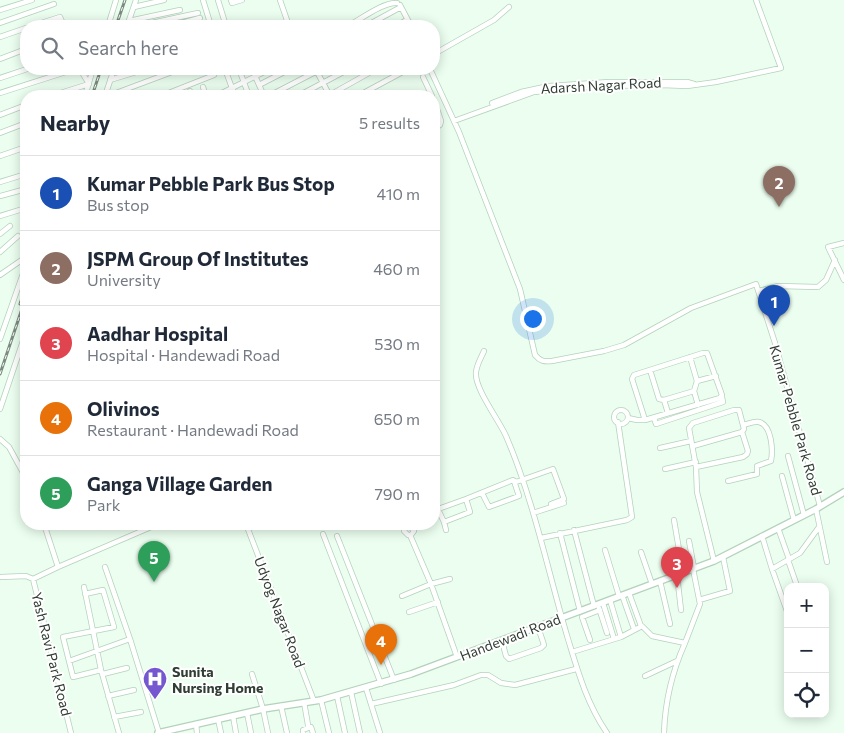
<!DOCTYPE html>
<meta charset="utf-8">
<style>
body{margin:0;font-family:Commissioner,sans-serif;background:#f6f6f7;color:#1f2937}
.controls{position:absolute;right:15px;bottom:15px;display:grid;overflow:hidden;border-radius:10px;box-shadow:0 2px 12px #0003}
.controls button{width:45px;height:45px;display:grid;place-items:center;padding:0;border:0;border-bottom:1px solid #e0e1e3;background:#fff;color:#1f2937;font:25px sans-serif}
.you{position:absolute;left:532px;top:318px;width:18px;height:18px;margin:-12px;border:4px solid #fff;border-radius:50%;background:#1a73e8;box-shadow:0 0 0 8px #1a73e833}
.badge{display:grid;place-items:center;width:32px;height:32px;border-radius:50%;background:#7557d0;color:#fff;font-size:16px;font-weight:700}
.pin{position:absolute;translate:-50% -41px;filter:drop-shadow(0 1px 2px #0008)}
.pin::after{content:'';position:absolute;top:26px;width:18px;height:15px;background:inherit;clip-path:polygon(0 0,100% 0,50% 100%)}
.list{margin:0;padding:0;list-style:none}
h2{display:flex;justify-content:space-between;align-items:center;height:65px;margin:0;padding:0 20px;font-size:21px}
h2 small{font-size:16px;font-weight:400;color:#747a83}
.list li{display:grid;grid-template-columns:32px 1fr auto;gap:15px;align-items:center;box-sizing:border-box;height:75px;padding:0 20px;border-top:1px solid #e0e1e3}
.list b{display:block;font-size:19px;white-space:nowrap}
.list p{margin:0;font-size:16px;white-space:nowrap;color:#747a83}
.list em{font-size:16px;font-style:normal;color:#747a83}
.icon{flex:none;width:28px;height:28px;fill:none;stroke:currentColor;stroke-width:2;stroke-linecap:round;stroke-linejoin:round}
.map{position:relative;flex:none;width:844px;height:733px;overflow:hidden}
.search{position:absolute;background:#fff;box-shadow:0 2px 12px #0003;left:20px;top:20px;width:420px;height:55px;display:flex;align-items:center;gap:12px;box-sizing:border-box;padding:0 18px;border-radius:20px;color:#747a83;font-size:19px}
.panel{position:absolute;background:#fff;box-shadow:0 2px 12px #0003;left:20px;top:90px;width:420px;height:440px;border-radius:20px}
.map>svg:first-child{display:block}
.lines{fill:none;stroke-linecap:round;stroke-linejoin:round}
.minor-casing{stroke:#b4d2bb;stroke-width:6}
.major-casing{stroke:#b4d2bb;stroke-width:8}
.minor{stroke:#fff;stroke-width:4.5}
.major{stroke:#fff;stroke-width:5.5}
.rail-casing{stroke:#7b8b7f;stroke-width:3}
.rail{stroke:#fff;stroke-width:1;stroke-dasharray:4;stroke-linecap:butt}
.labels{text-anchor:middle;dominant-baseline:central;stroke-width:4;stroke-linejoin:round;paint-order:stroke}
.street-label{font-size:14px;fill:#313e34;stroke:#fff}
.poi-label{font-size:14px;font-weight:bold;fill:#313e34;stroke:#fff;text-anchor:start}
</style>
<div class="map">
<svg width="844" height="733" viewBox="0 0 844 733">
<rect width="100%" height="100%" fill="#ebfeef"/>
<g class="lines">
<defs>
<path id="minor" d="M203,0L211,26
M218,0L226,26
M231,0L232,3L242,0
M280,0L289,26
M400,5L411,26
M134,7L164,0
M0,10L32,0
M129,21L180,10
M0,23L54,4
M32,26L60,17L64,26
M108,26L116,0
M127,26L136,0
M138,26L198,13
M171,26L200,18
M348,26C361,19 383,2 397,3
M366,26L401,7
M396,26L407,20
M0,37L26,28
M434,54L494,20L509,7
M0,59L26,49
M239,69L249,96
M430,69L459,132L520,289L535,355C540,361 544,362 552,361L604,351L624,345L691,308L756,284L775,343L820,506
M316,70L330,96
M255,76L264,96
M423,77L432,96
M0,78L27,69
M110,80L146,69
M259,85L290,69
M203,87L206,96
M190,91L192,96
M0,93L75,69
M51,96L89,84L80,69
M85,96L93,69
M105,96L114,69
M108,96L180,69
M161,96L214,75
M216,96L232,88L225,69
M236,96L232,88L270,69
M269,96L321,69
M298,96L349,69
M328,96L376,69
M358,96L408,69
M423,96L430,93
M434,100L441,121L440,125L434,129
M492,103L521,92L549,86L609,82H687L694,84
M0,115L26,105
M454,121L534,92L600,86L661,85L687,86L716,82L781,68L756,0
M0,133L26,123
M0,156L26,147
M0,182L26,174
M0,196L26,189
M0,216L26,208
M0,234L10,226
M844,243L828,247L844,280
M0,252L18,236
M0,275L26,257
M759,291L778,286L818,287L826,280L835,260
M0,339L26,265
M484,351C481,358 477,364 476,372C474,388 499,420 506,436C534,501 548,572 568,639C578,672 587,704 607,733
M690,357L697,381L694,391L698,405
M650,370L659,399L664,400L694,391
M697,381L716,376
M664,400L668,413
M0,409L26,332
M614 417a7 7 0 1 1 14 0a7 7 0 1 1-14 0Z
M628,418L637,420H645L720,398L722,395L707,353H703L634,375L632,379L645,420
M654,418L656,424L723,402L722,397
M0,439L9,447L26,478
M693,446L742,432L744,429L739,410H734L693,423L689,428L696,467L697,492L714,561
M660,448L691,441
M788,456L804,515
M696,467L743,457L747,454L748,451L742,432
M665,469L696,462
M782,476L794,520
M728,481L757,474V466L771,461C773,451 772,425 759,422C754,421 748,424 743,425
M482,493L489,507L519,496L514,481
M434,501L444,522
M438,509L466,499
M816,509L827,562
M533,513L564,503
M674,520L683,573
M246,524L314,701
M408,524L414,531L411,535H408L404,531L405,528L409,526
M778,528L789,559
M446,530L444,522L470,512L466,499L513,480L516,482L553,469L564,499L551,504
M574,530L594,606
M560,533L580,611
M323,534L381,684
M410,535L431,584L457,657
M337,536L394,680
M762,536L772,569L800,553L819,527
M541,538L627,520L632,517L618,422
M689,541L694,568
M605,550L619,596
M641,552L652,584
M788,560L796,583
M58,567L158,524
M105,567L130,639L159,733
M772,569L788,614
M677,575L681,610
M1,577L26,576L33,579
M33,579L71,733
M33,579L58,567L44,524
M660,581L670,624
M84,587L101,670L119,733
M629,593L641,626
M85,594L103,590L114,627L63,637L73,677L101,670
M622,595L634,629
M402,596L431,584L450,579
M610,600L621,637
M699,600L730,591L723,557
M603,603L614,639
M599,608L607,633
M409,612L438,602
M590,640L582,617L600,610
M502,641L506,656L509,659L541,648L544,645L538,627
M685,643L700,604L693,569
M572,652L621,637L642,626L652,636L685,643C672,672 665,702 664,733
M69,661L130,639
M103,674L127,668
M252,674L263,709L268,733
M645,676L677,661
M366,688L380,733
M351,692L360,733
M108,696L134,690
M337,696L345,733
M321,700L329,733
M304,702L308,725
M371,704L454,685L481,675H488L501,683L515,685L576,669
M281,706L287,733
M247,713L251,733
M233,716L236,733
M114,717L141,712
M218,719L221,733
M196,724L197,733
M303,733V730L311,727L313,733"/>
<path id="major" d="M158,733L263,709L321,700L411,674L714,561L816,509L844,492"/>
</defs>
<use href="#minor" class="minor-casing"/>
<use href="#major" class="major-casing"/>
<use href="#minor" class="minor"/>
<use href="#major" class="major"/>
<defs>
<path id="rail" d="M116,26L125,0
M92,96L101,69
M20,304L26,286
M0,374L26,297"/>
</defs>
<use href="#rail" class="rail-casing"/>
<use href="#rail" class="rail"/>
</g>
<defs>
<symbol id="hospital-pin" viewBox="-11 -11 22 30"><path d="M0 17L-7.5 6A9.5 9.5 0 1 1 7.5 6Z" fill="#7557d0" stroke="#fff"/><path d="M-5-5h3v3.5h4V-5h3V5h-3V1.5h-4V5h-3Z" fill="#fff"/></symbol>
</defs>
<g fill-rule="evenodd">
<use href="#hospital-pin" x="141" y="665" width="28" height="38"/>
</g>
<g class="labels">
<g class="street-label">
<text transform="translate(601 85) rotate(-3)">Adarsh Nagar Road</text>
<text transform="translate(796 420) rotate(74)">Kumar Pebble Park Road</text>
<text transform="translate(280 612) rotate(69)">Udyog Nagar Road</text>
<text transform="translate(510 637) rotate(-21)">Handewadi Road</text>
<text transform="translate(52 654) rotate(76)">Yash Ravi Park Road</text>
</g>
<g class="poi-label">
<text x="172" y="671">Sunita<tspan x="172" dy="16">Nursing Home</tspan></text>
</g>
</g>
</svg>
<div class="controls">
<button>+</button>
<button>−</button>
<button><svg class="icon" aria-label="locate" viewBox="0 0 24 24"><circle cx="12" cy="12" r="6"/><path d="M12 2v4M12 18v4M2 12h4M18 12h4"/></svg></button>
</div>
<div class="you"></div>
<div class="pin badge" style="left:774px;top:326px;background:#1a4fb4">1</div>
<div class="pin badge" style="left:779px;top:207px;background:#8d6e63">2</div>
<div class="pin badge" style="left:677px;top:588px;background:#e0444e">3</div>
<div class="pin badge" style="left:381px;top:665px;background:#e8710a">4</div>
<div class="pin badge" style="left:154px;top:582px;background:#2e9e5b">5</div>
<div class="search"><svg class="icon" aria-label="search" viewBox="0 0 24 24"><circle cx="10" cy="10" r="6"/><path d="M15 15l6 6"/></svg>Search here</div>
<section class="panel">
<h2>Nearby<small>5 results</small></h2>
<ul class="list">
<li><span class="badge" style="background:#1a4fb4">1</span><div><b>Kumar Pebble Park Bus Stop</b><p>Bus stop</p></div><em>410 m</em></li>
<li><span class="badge" style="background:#8d6e63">2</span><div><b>JSPM Group Of Institutes</b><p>University</p></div><em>460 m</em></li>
<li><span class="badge" style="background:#e0444e">3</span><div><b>Aadhar Hospital</b><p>Hospital · Handewadi Road</p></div><em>530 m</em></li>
<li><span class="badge" style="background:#e8710a">4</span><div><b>Olivinos</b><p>Restaurant · Handewadi Road</p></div><em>650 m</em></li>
<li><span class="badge" style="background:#2e9e5b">5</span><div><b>Ganga Village Garden</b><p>Park</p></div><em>790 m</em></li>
</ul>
</section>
</div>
